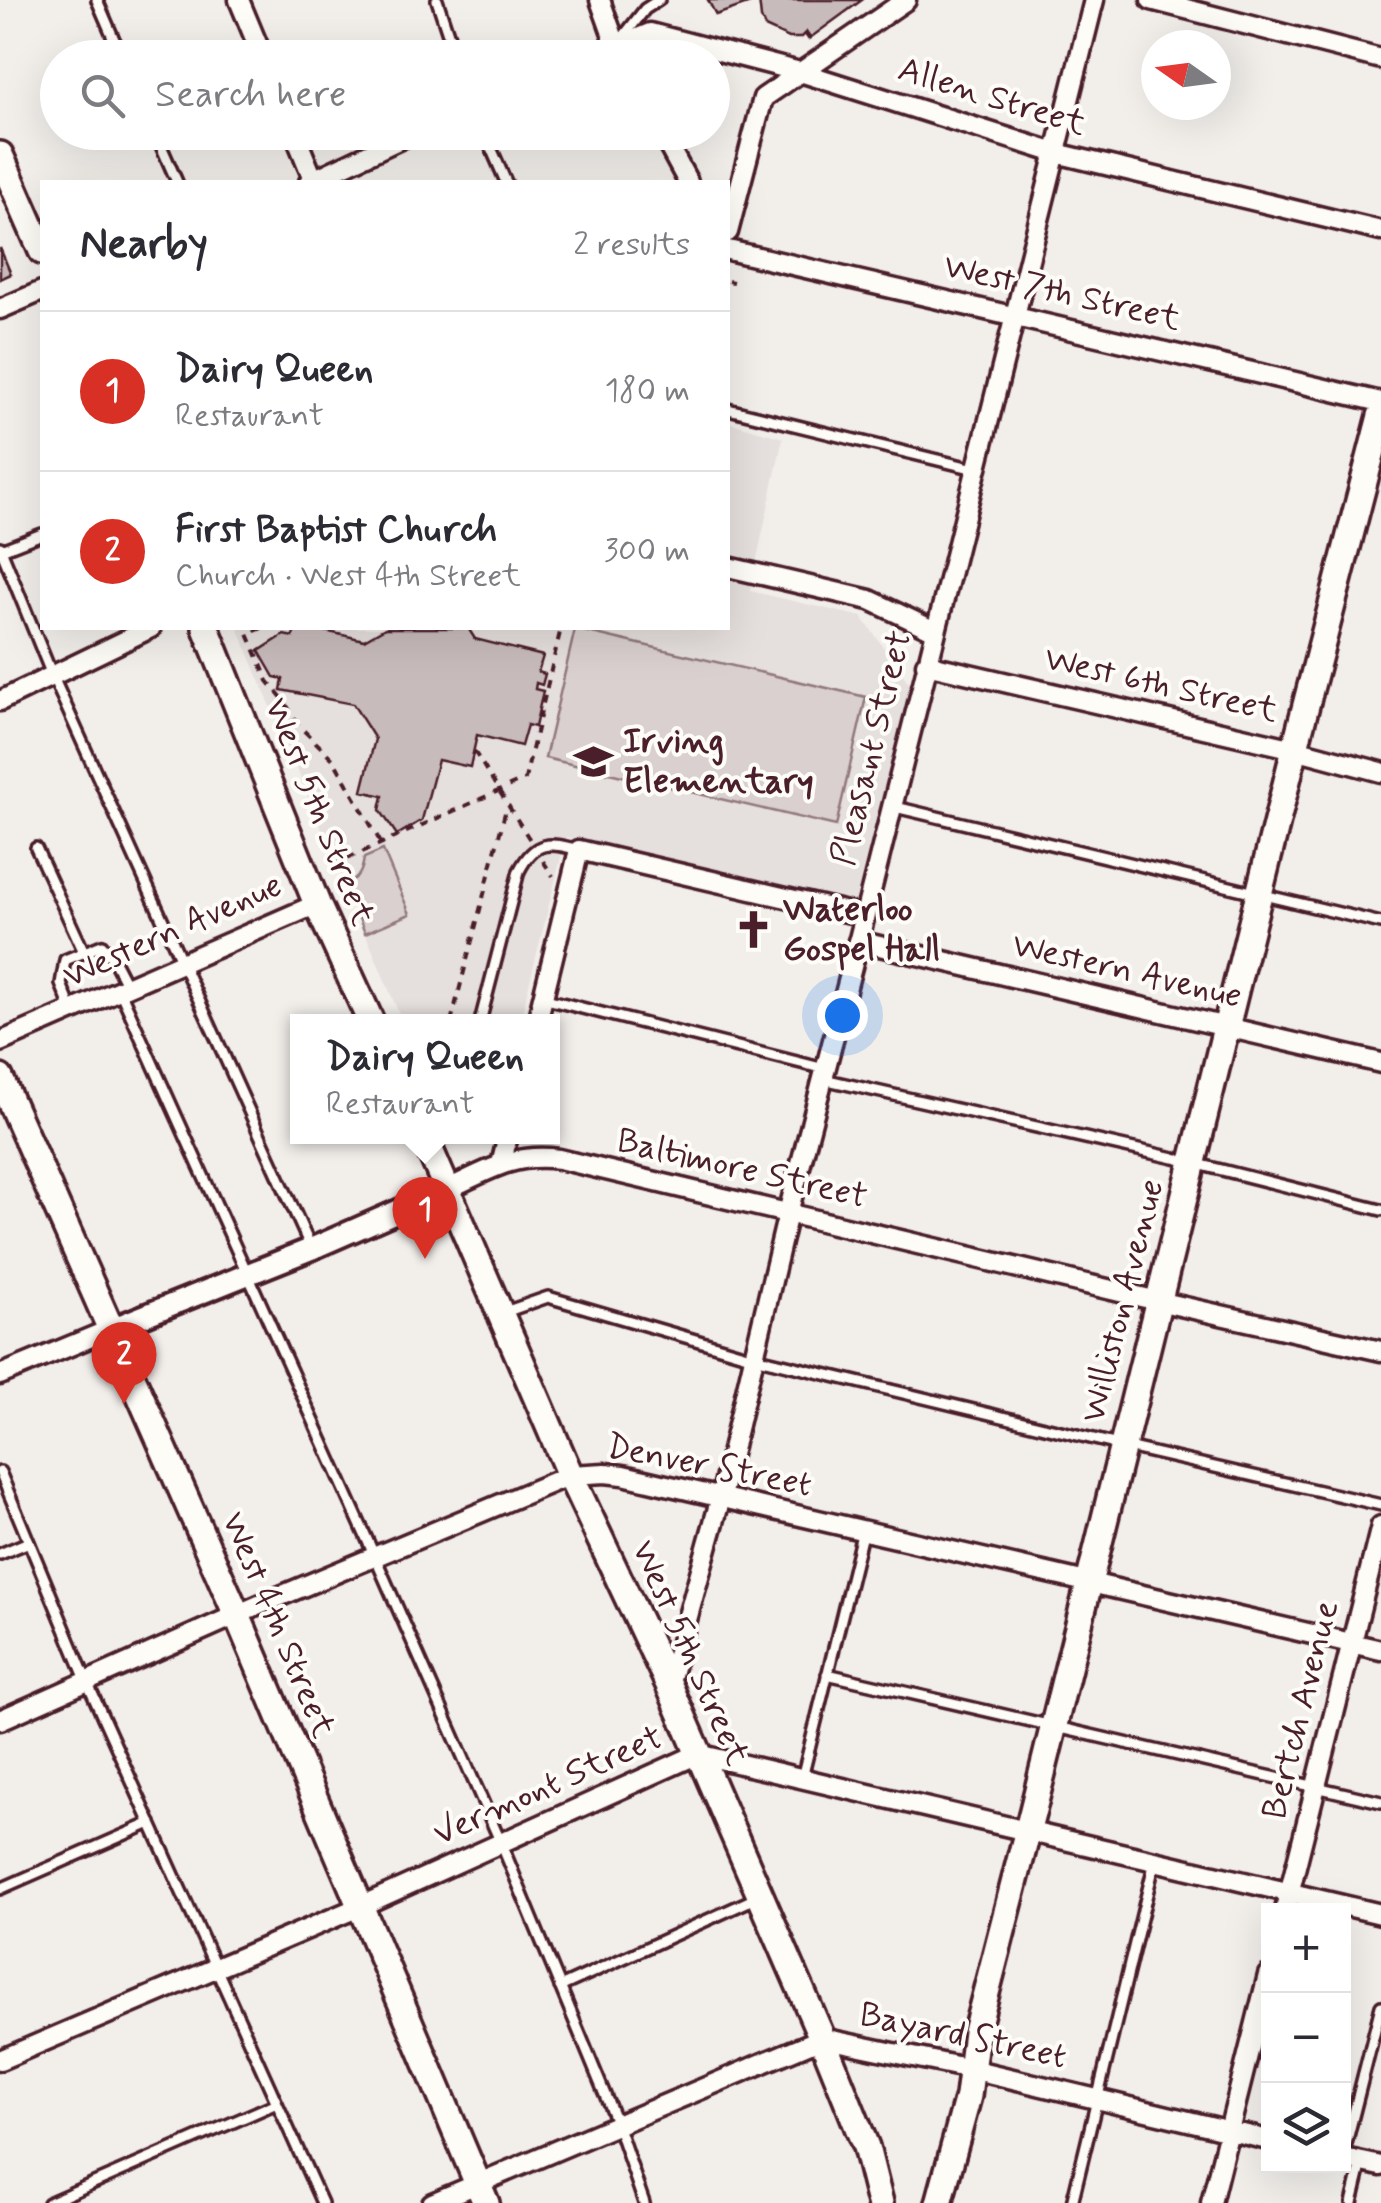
<!DOCTYPE html>
<meta charset="utf-8">
<style>
body{margin:0;font-family:Mynerve,sans-serif;background:#f7f7f7;color:#2b2b33}
.controls{position:absolute;right:30px;bottom:30px;display:grid;overflow:hidden;border-radius:0px;box-shadow:0 10px 40px #0002}
.controls button{width:90px;height:90px;display:grid;place-items:center;padding:0;border:0;border-bottom:2px solid #e1e1e2;background:#fff;color:#2b2b33;font:50px sans-serif}
.compass{position:absolute;left:1141px;top:30px;width:90px;height:90px;border-radius:50%;background:#fff;box-shadow:0 10px 40px #0002;rotate:284deg}
.you{position:absolute;left:842px;top:1015px;width:35px;height:35px;margin:-25px;border:8px solid #fff;border-radius:50%;background:#1a73e8;box-shadow:0 0 0 15px #1a73e833}
.badge{display:grid;place-items:center;width:65px;height:65px;border-radius:50%;background:#d93025;color:#fff;font-size:32px;font-weight:700}
.pin{position:absolute;translate:-50% -82px;filter:drop-shadow(0 2px 5px #0008)}
.pin::after{content:'';position:absolute;top:52px;width:35px;height:30px;background:inherit;clip-path:polygon(0 0,100% 0,50% 100%)}
.popup{position:absolute;left:290px;top:1014px;width:270px;height:130px;box-sizing:border-box;display:grid;place-content:center;border-radius:0px;background:#fff;filter:drop-shadow(0 2px 8px #0005);font-size:32px;white-space:nowrap;color:#7c7c81}
.popup b{font-size:38px;color:#2b2b33}
.popup::after{content:'';position:absolute;left:50%;top:100%;margin-left:-20px;border:20px solid transparent;border-top-color:#fff}
.list{margin:0;padding:0;list-style:none}
h2{display:flex;justify-content:space-between;align-items:center;height:130px;margin:0;padding:0 40px;font-size:42px}
h2 small{font-size:32px;font-weight:400;color:#7c7c81}
.list li{display:grid;grid-template-columns:65px 1fr auto;gap:30px;align-items:center;box-sizing:border-box;height:160px;padding:0 40px;border-top:2px solid #e1e1e2}
.list b{display:block;font-size:38px;white-space:nowrap}
.list p{margin:0;font-size:32px;white-space:nowrap;color:#7c7c81}
.list em{font-size:32px;font-style:normal;color:#7c7c81}
.icon{flex:none;width:55px;height:55px;fill:none;stroke:currentColor;stroke-width:2;stroke-linecap:round;stroke-linejoin:round}
.map{position:relative;flex:none;width:1381px;height:2203px;overflow:hidden}
.search{position:absolute;background:#fff;box-shadow:0 10px 40px #0002;left:40px;top:40px;width:690px;height:110px;display:flex;align-items:center;gap:25px;box-sizing:border-box;padding:0 35px;border-radius:55px;color:#7c7c81;font-size:38px}
.panel{position:absolute;background:#fff;box-shadow:0 10px 40px #0002;left:40px;top:180px;width:690px;height:450px;border-radius:0px}
.map>svg:first-child{display:block}
.built{fill:#e5dfdd}
.green{fill:#d9d0cf;stroke:#92787d;stroke-width:2.5}
.building{fill:#c8bbbb;stroke:#4a1f2b;stroke-width:2.5}
.lines{fill:none;stroke-linecap:round;stroke-linejoin:round}
.service-casing{stroke:#4a1f2b;stroke-width:16}
.minor-casing{stroke:#4a1f2b;stroke-width:25}
.tertiary-casing{stroke:#4a1f2b;stroke-width:28}
.secondary-casing{stroke:#4a1f2b;stroke-width:32}
.path{stroke:#4a1f2b;stroke-width:4;stroke-dasharray:8 8;stroke-linecap:butt}
.service{stroke:#fdfcf7;stroke-width:9}
.minor{stroke:#fdfcf7;stroke-width:18}
.tertiary{stroke:#fdfcf7;stroke-width:20}
.secondary{stroke:#fdfcf7;stroke-width:25}
.labels{text-anchor:middle;dominant-baseline:central;stroke-width:8;stroke-linejoin:round;paint-order:stroke}
.street-label{font-size:35px;fill:#4a1f2b;stroke:#fdfcf7}
.poi-label{font-size:35px;font-weight:bold;fill:#4a1f2b;stroke:#fdfcf7;text-anchor:start}
</style>
<div class="map">
<svg width="1381" height="2203" viewBox="0 0 1381 2203">
<rect width="100%" height="100%" fill="#f2efeb"/>
<filter id="ink" filterUnits="userSpaceOnUse"><feTurbulence type="fractalNoise" baseFrequency=".01" numOctaves="2"/><feDisplacementMap in="SourceGraphic" scale="20" xChannelSelector="R" yChannelSelector="G"/><feConvolveMatrix kernelMatrix="1 2 1 2 8 2 1 2 1" color-interpolation-filters="sRGB"/></filter>
<g filter="url(#ink)">
<path class="built" d="M728,422L783,438L750,591L862,617L911,686L855,901L566,837L520,1021H402L238,628H728Z"/>
<path class="green" d="M575,629L866,697L836,826L545,758Z
M383,850L410,914L365,933L345,884C359,878 362,873 364,858Z"/>
<path class="building" d="M708,0H862L810,38L806,32L800,38H789L765,27L761,18L759,0L716,15Z
M0,248L11,274L0,279Z
M295,628H312L364,640L385,628H468L475,639L543,656L538,672L545,674L542,685L536,683L535,689L543,691L535,727L527,725L521,746L477,735L470,767L438,760L422,820L397,835L380,810L383,796L362,791L375,739L353,704L281,690L283,679L274,677L259,651L284,635L293,637Z"/>
<g class="lines">
<defs>
<path id="service" d="M97,0L122,58
M437,0L456,58
M620,41L645,9L659,0
M155,132L177,182
M484,132L506,182
M728,409L975,469
M0,547L52,675L311,1248
M1,550L42,534
M891,806L1381,923
M36,848L84,952
M120,991L375,1557L501,1843L617,2124L644,2203
M542,998L825,1069
M72,1011L61,984L65,960L102,945L114,961L127,986
M480,1022L519,871C535,840 549,842 579,850
M823,1079L1174,1158L1381,1210
M502,1313L548,1297L754,1357L1123,1446L1381,1505
M0,1472L87,1682L322,2203
M0,1554L29,1542
M827,1674L1381,1802
M802,1778L863,1530
M0,1889L151,1823
M560,1987L758,1897
M1344,2152L1381,2006
M48,2203L277,2103
M1072,2203L1155,1861
M1352,2203L1362,2162"/>
<path id="minor" d="M239,0L263,58
M600,0L620,56
M1151,0L1381,59
M589,58L650,33L800,72L1056,153L1381,231
M294,132L314,181
M661,132L688,182
M309,182L415,132
M728,232L763,98L906,0
M728,250L1381,402
M0,309L42,291
M728,567L870,600L935,631
M926,664L1295,749L1381,772
M0,701L151,628
M858,941L1381,1063
M537,1022L579,850L864,916
M0,1042L317,904
M501,1164L508,1136
M448,1189C489,1170 513,1153 559,1159L1158,1301L1381,1351
M0,1375L111,1329
M669,1685L721,1497L788,1213L852,967L1094,0
M0,1720L259,1605L570,1475L605,1473L623,1475L1381,1650
M1285,1910L1381,1526
M0,2060L359,1907L698,1754L1381,1914
M1344,2158L1381,2166
M432,2203L822,2038L971,2069L1268,2140
M1211,2203L1268,1975"/>
<path id="tertiary" d="M111,1329L311,1249L448,1189"/>
<path id="secondary" d="M0,155L42,251
M206,628L317,904L371,1022
M0,1078L237,1615L486,2203
M424,1136L570,1475L669,1685L822,2038L866,2147L880,2203
M939,2203L968,2096L976,2032L1033,1810L1298,736L1381,416"/>
</defs>
<use href="#service" class="service-casing"/>
<use href="#minor" class="minor-casing"/>
<use href="#tertiary" class="tertiary-casing"/>
<use href="#secondary" class="secondary-casing"/>
<path class="path" d="M805,33L812,43
M728,281L733,282
M262,628L248,634L268,681L283,699L299,726L333,759L381,843
M474,751L530,840
M543,861L553,876
M333,865L525,779L561,628
M451,1022L507,805"/>
<use href="#service" class="service"/>
<use href="#minor" class="minor"/>
<use href="#tertiary" class="tertiary"/>
<use href="#secondary" class="secondary"/>
</g>
</g>
<defs>
<symbol id="school-bare" viewBox="-9 -9 18 18"><path d="M0-5L7-2L0 1L-7-2ZM-4 1L0 2.5L4 1V4Q0 6-4 4Z" fill="#4a1f2b" stroke="#fdfcf7" stroke-width="2.5" paint-order="stroke"/></symbol>
<symbol id="church-bare" viewBox="-9 -9 18 18"><path d="M-1.2-6h2.4v3.5h3.3v2.4h-3.3V6h-2.4V-.1h-3.3v-2.4h3.3Z" fill="#4a1f2b" stroke="#fdfcf7" stroke-width="2.5" paint-order="stroke"/></symbol>
</defs>
<g fill-rule="evenodd">
<use href="#school-bare" x="566" y="734" width="55" height="55"/>
<use href="#church-bare" x="726" y="902" width="55" height="55"/>
</g>
<g class="labels">
<g class="street-label">
<text transform="translate(992 97) rotate(17)">Allen Street</text>
<text transform="translate(1062 293) rotate(13)">West 7th Street</text>
<text transform="translate(1161 685) rotate(13)">West 6th Street</text>
<text transform="translate(872 748) rotate(-76)">Pleasant Street</text>
<text transform="translate(319 812) rotate(68)">West 5th Street</text>
<text transform="translate(173 931) rotate(-24)">Western Avenue</text>
<text transform="translate(1127 971) rotate(13)">Western Avenue</text>
<text transform="translate(742 1169) rotate(13)">Baltimore Street</text>
<text transform="translate(1123 1301) rotate(-76)">Williston Avenue</text>
<text transform="translate(709 1466) rotate(11)">Denver Street</text>
<text transform="translate(278 1625) rotate(67)">West 4th Street</text>
<text transform="translate(690 1653) rotate(66)">West 5th Street</text>
<text transform="translate(1301 1710) rotate(-76)">Bertch Avenue</text>
<text transform="translate(548 1786) rotate(-24)">Vermont Street</text>
<text transform="translate(963 2036) rotate(12)">Bayard Street</text>
</g>
<g class="poi-label">
<text x="623" y="742">Irving<tspan x="623" dy="40">Elementary</tspan></text>
<text x="783" y="910">Waterloo<tspan x="783" dy="40">Gospel Hall</tspan></text>
</g>
</g>
</svg>
<div class="controls">
<button>+</button>
<button>−</button>
<button><svg class="icon" aria-label="layers" viewBox="0 0 24 24"><path d="M12 4l9 5-9 5-9-5zM3 14l9 5 9-5"/></svg></button>
</div>
<svg class="compass" viewBox="-18 -18 36 36"><path d="M0-13l5 13h-10z" fill="#e53935"/><path d="M0 13l5-13h-10z" fill="#7c7c81"/></svg>
<div class="you"></div>
<div class="pin badge" style="left:425px;top:1259px">1</div>
<div class="popup"><b>Dairy Queen</b>Restaurant</div>
<div class="pin badge" style="left:124px;top:1404px">2</div>
<div class="search"><svg class="icon" aria-label="search" viewBox="0 0 24 24"><circle cx="10" cy="10" r="6"/><path d="M15 15l6 6"/></svg>Search here</div>
<section class="panel">
<h2>Nearby<small>2 results</small></h2>
<ul class="list">
<li><span class="badge">1</span><div><b>Dairy Queen</b><p>Restaurant</p></div><em>180 m</em></li>
<li><span class="badge">2</span><div><b>First Baptist Church</b><p>Church · West 4th Street</p></div><em>300 m</em></li>
</ul>
</section>
</div>
